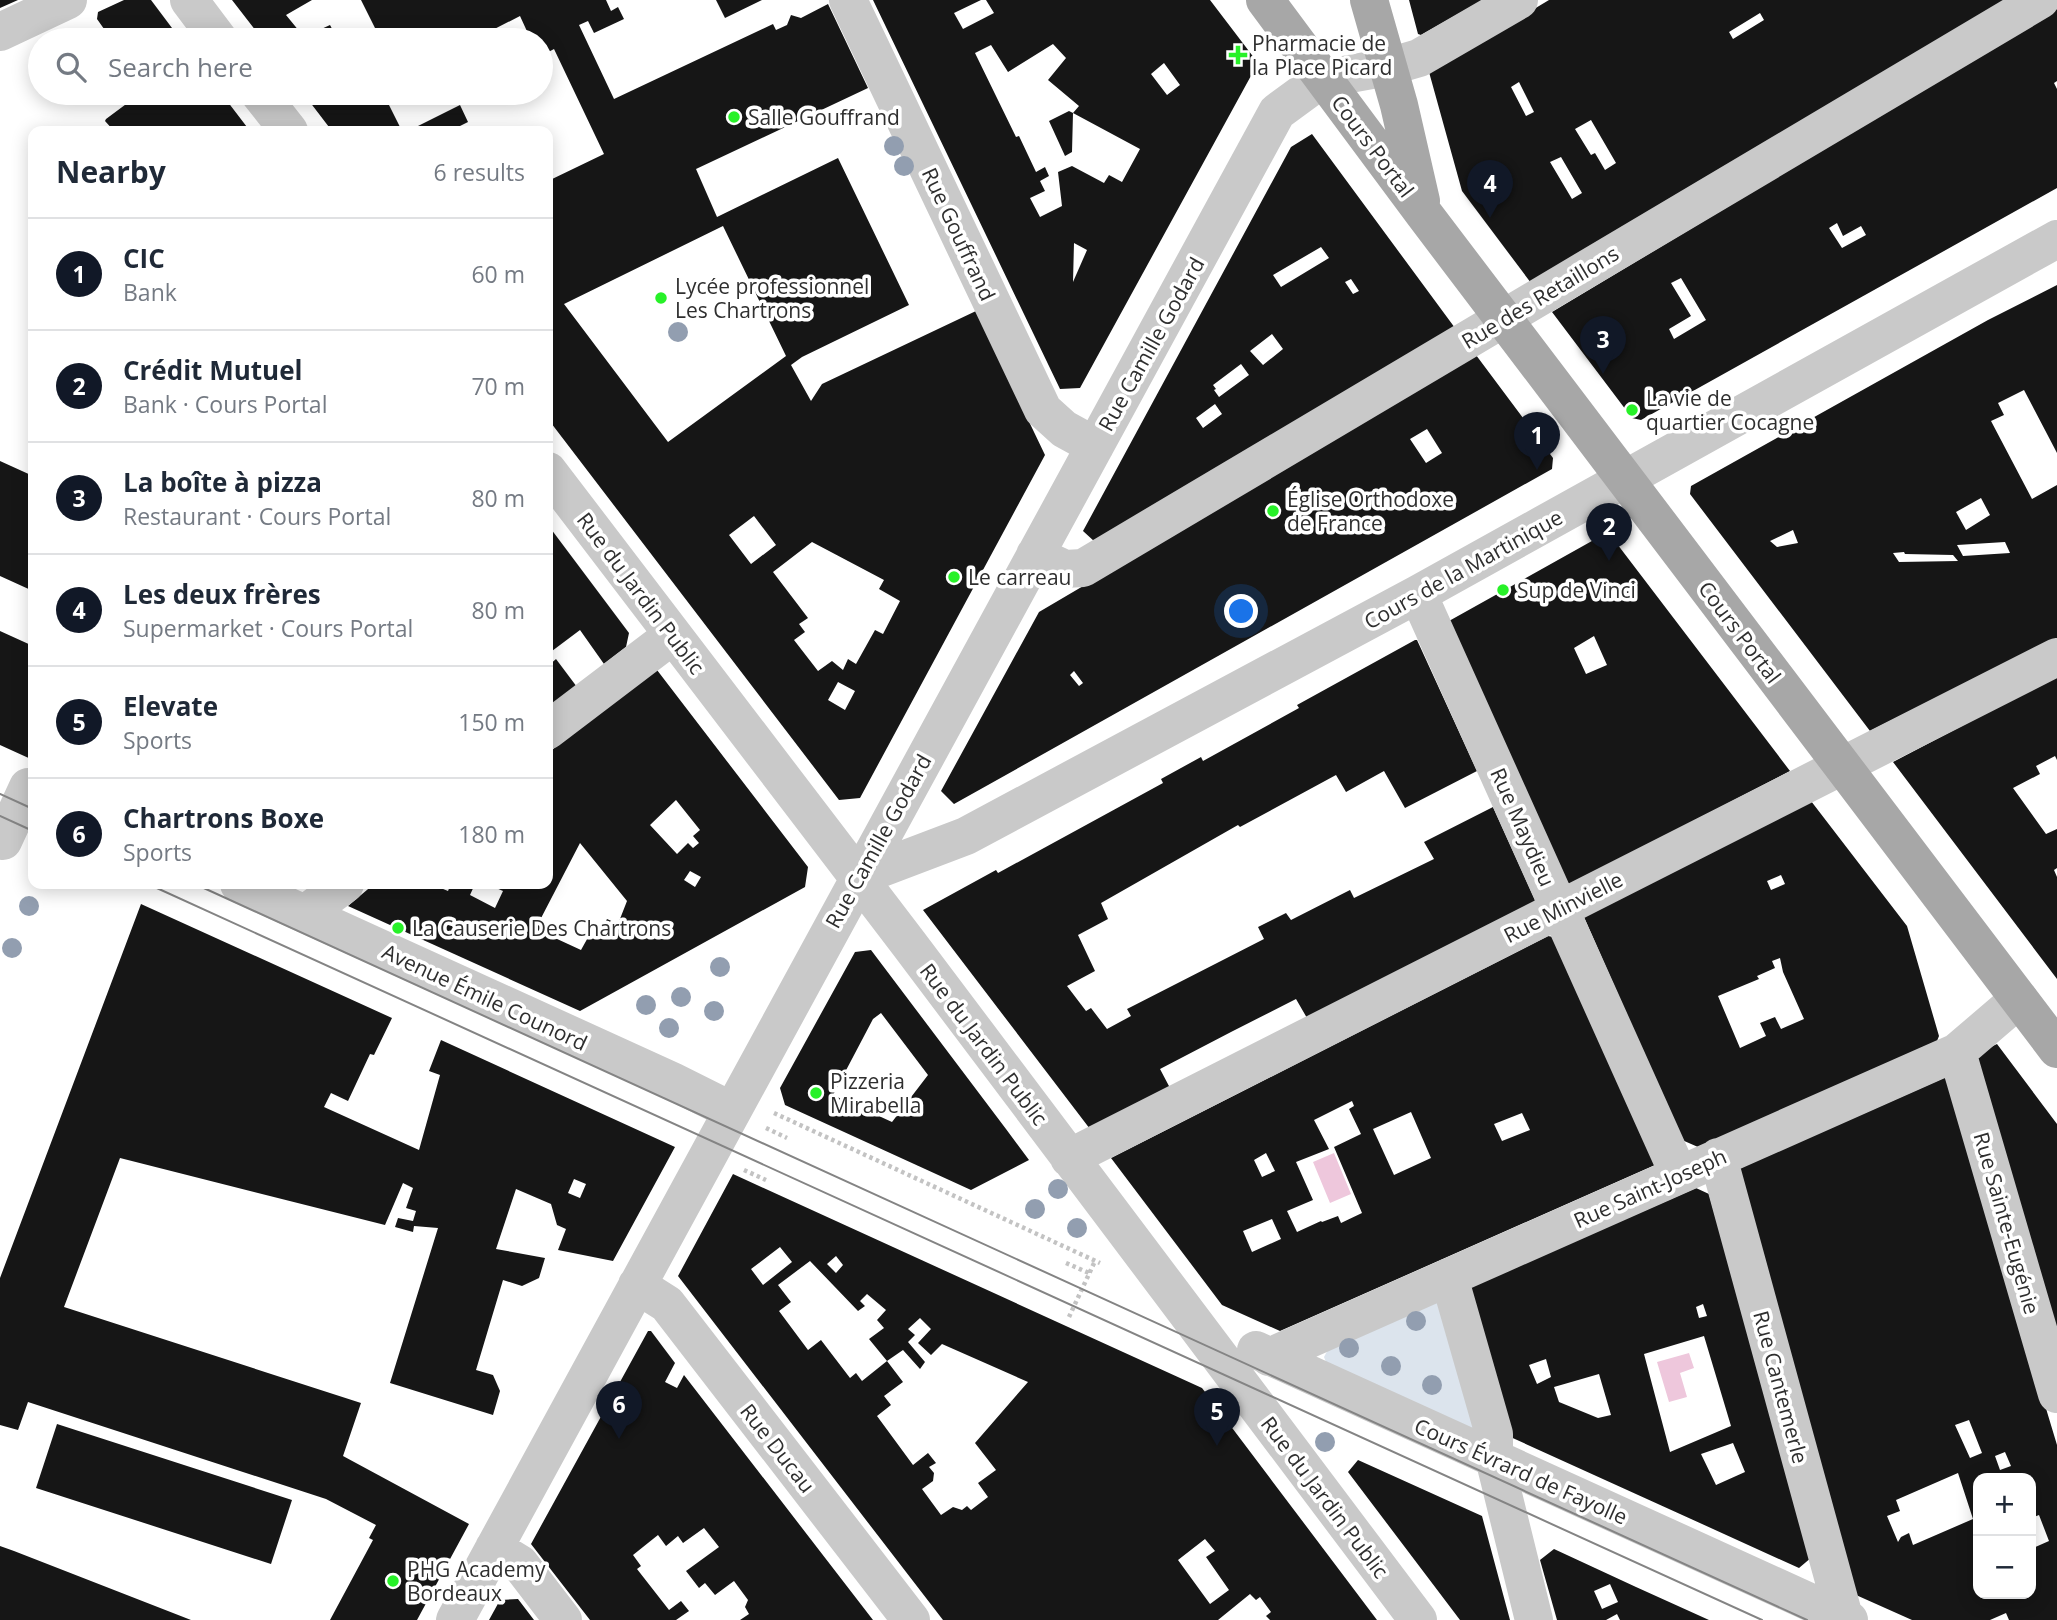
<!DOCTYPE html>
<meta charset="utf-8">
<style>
body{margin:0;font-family:"Open Sans",sans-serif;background:#f6f6f7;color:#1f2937}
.controls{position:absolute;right:21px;bottom:21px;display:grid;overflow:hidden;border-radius:14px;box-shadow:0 4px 18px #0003}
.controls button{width:63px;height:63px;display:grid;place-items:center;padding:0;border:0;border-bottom:2px solid #e0e1e3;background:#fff;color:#1f2937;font:35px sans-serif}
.you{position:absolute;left:1242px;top:612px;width:24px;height:24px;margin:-18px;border:5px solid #fff;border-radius:50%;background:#1a73e8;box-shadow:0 0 0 10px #1a73e833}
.badge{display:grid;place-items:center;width:46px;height:46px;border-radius:50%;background:#111827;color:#fff;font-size:23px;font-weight:700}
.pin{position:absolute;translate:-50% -58px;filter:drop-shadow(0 2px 4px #0008)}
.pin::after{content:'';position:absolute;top:37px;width:24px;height:21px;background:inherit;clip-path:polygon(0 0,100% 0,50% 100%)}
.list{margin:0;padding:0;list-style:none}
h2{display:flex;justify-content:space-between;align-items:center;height:91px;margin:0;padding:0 28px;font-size:30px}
h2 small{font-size:23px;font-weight:400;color:#747a83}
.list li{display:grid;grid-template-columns:46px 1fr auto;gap:21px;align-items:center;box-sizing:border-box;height:112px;padding:0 28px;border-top:2px solid #e0e1e3}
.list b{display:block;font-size:26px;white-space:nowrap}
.list p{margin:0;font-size:23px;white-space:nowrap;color:#747a83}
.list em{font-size:23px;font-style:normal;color:#747a83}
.icon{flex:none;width:38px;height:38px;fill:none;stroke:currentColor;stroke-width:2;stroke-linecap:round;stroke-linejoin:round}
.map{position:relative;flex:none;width:2057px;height:1620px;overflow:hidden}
.search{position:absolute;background:#fff;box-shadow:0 4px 18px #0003;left:28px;top:28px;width:525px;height:77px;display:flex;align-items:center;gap:18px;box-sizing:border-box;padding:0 24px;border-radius:38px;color:#747a83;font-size:26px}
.panel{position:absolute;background:#fff;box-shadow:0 4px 18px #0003;left:28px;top:126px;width:525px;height:763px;border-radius:14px}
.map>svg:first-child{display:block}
.green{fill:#dce4ed}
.water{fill:#eec7dc}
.building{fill:#161616;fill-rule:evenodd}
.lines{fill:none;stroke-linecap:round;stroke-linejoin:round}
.path{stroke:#c3c3c3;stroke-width:4.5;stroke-dasharray:3.5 3.5;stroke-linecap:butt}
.minor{stroke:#c9c9c9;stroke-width:38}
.major{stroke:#a7a7a7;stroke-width:38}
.tram{stroke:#848484;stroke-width:2}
.tree{fill:#929eb0}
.poi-dot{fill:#27f128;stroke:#fff;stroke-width:2.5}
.labels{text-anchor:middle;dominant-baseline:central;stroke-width:7;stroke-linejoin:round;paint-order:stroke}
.poi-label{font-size:21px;fill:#2f2f2f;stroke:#fff;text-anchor:start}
.street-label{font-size:21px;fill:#2f2f2f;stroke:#fff}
</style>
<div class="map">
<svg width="2057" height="1620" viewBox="0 0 2057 1620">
<rect width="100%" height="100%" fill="#fff"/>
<path class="green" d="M1444,1294L1483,1436L1326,1362L1324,1357L1330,1346Z"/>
<path class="water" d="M1334,1153L1351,1194L1330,1203L1313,1162Z
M1689,1353L1694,1368L1680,1373L1687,1397L1669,1402L1657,1362Z"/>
<path class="building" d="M0,0H18L0,8Z
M124,0H151L181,40H105L109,36L97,19L98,12Z
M232,0H312L286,15L304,37L330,25L338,40H263Z
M361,0H606L611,11L618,7L624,19L594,33L588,21L579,25L614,99L773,24L776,30L787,25L791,15L801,18L828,4L868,88L696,169L717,217L838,158L909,305L802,357L791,365L811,401L822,384L976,311L1045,455L860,798L839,800L548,419V181L604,154L554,49L541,56V40H531L520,16L473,40H381ZM723,226L786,356L668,442L564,304ZM754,516L776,545L751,564L729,535ZM812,542L884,580L879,589L900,601L883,634L875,630L856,664L848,659L843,670L832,661L818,671L794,640L805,632L799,624L808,618L773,572ZM838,682L855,691L845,710L828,700Z
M716,0H762L725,18Z
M873,0H981L954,13L963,29L994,13L986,0H1210L1258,63L1080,388L1060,389ZM1053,44L1066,58L1048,80L1079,106L1073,113L1140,149L1122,182L1109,175L1104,183L1072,166L1058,172L1062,206L1040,217L1030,198L1045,191L1040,181L1049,176L1045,167L1036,172L1019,136L1016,137L975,53L991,45L1008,72ZM1164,63L1180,85L1167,95L1151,74ZM1074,243L1087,250L1073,282Z
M1409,0H1483L1421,35L1418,34Z
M1549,0H2008L1531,283L1462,191L1429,72ZM1760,13L1764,20L1733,39L1729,32ZM1519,82L1534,112L1526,116L1511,87ZM1591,120L1616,163L1605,170L1595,153L1591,155L1575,129ZM1561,157L1582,193L1572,199L1550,162Z
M2057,9V81L2054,83L2057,89V188L1641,420L1632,418L1552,312ZM1837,223L1843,236L1861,226L1866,235L1842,248L1829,228ZM1681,278L1706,320L1674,339L1669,329L1691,316L1671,283Z
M141,93H221L250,131H114L105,121L106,119Z
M303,93H383L402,131H332Z
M460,105L468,122L450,131H408Z
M1069,111L1073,113L1072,152L1065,156L1049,121Z
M1312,134L1455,328L1095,542L1083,531L1291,147ZM1321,247L1329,258L1281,287L1273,275ZM1351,279L1359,291L1353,294L1345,282ZM1272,334L1283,349L1263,365L1250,351ZM1241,364L1249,375L1219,397L1214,390L1216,389L1213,385ZM1215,404L1222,414L1203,428L1196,418Z
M2057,285V453L2024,390L1998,403L2004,415L1991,421L2032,499L2057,485V638L1870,731L1690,494L1691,486L1988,320ZM1981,498L1990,515L1966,530L1956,512ZM1793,530L1798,543L1777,547L1770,541ZM2005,542L2010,553L1963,556L1957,545ZM1904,552L1905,554L1953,555L1958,561L1899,562L1893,553Z
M1476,355L1553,458L1552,469L954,804L941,791L1039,612ZM1427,429L1442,453L1426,463L1410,439ZM1074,671L1083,683L1079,686L1070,675Z
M0,461L33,476V591L0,576Z
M548,525L629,633L626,647L604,664L580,630L552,651L548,645Z
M1608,532L1790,771L1568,886L1449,621ZM1594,636L1607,665L1586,674L1574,648Z
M0,631L33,646V760L0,745Z
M1415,640H1417L1477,771L1405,808L1384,771L1346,792L1336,775L1240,827L1238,825L1101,903L1108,919L1078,935L1095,971L1067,986L1086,1011L1091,1008L1107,1029L1131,1016L1127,1009L1264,939L1258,927L1286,913L1291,920L1350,890L1354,898L1434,859L1424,842L1493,807L1535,900L1534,904L1307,1018L1296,999L1231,1032L1160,1069L1170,1088L1090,1129L923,910L996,870L998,873L1163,783L1161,779L1201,757L1203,761L1299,708L1297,705Z
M556,659L577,687L548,707V666Z
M657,670L808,867L805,887L580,1011L348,906L374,884H431L448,891L451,884H475L470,895L495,908L503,891L487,884H548V753ZM676,800L700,830L693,836L699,843L693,848L688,843L677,854L650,825ZM580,843L627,901L618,924L607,919L598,936L591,932L581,950L542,932L545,925L539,922ZM690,871L701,877L695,887L684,880Z
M2057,676V760L2055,756L2036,766L2040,774L2013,788L2046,834L2057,829V868L2054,870L2057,877V979L1893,762Z
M1811,801L1907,926L1939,1036L1937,1041L1698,1147L1682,1140L1584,917ZM1781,875L1785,884L1771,890L1767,881ZM1780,958L1783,972L1804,1019L1781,1029L1775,1017L1760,1023L1766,1036L1740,1048L1718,996L1759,979L1757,976L1775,968L1772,961Z
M141,904L392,1018L374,1055L370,1054L348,1101L331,1093L324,1107L419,1150L440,1075L429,1071L441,1040L675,1147L613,1261L558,1250L566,1229L557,1225L551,1204L516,1189L496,1249L545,1258L539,1278L522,1286L503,1280L476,1370L493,1375L500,1391L493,1415L390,1383L438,1228L414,1226L413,1232L395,1227L398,1218L413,1221L416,1211L406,1208L413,1188L403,1183L385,1225L120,1158L64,1307L361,1403L343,1456L469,1524L417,1620H330L373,1540L369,1538L376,1525L326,1499L28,1402L18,1430L0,1425V1278ZM574,1179L586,1184L580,1198L568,1193Z
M1548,936L1553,937L1655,1165L1280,1331L1222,1305L1111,1158ZM1352,1101L1354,1106L1349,1109L1361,1134L1334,1147L1362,1213L1341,1223L1338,1216L1322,1222L1321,1221L1297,1232L1287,1211L1313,1200L1296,1162L1329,1149L1314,1120ZM1411,1112L1431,1158L1394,1175L1373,1129ZM1522,1113L1530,1130L1502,1141L1494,1124ZM1266,1153L1275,1171L1262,1177L1254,1160ZM1272,1219L1281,1239L1252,1252L1243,1231Z
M871,950L1006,1129L1029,1160L971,1190L785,1105L780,1088L855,952ZM881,1013L928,1075L892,1122L833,1095L873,1019Z
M1997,1044L2057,1124V1331L1974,1055Z
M1946,1077L2057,1445V1620H2009L2006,1613L1990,1620H1912L1856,1595L1738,1169ZM1969,1420L1982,1453L1970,1458L1955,1425ZM2005,1452L2011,1466L2000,1470L1995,1456ZM1958,1473L1973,1519L1913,1545L1909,1533L1901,1537L1898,1542L1887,1516L1900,1511L1896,1500ZM1978,1478H2031V1518L2039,1515L2049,1541L2031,1549V1594H1978Z
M733,1174L1202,1388L1377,1620H1270L1266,1616L1271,1612L1260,1597L1256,1600L1250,1594L1218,1620H943L678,1276ZM780,1247L792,1262L763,1285L751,1269ZM836,1256L843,1265L836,1273L827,1264ZM810,1261L858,1311L865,1306L860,1301L867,1294L886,1310L877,1320L884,1328L869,1339L887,1361L903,1350L920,1369L925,1362L908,1342L915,1335L908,1329L920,1318L931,1329L918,1343L931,1355L942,1344L1028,1382L975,1443L996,1470L978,1483L988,1497L971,1510L967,1506L962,1510L953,1507L941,1515L922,1489L933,1481L934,1473L929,1467L936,1463L928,1453L913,1465L877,1416L891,1405L884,1396L903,1382L887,1361L862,1381L856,1373L850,1378L821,1340L808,1350L779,1311L791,1302L778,1285ZM1205,1539L1215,1551L1206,1557L1229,1590L1210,1604L1178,1560Z
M1696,1188L1709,1194L1812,1557L1799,1568L1506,1435L1465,1289ZM1703,1304L1707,1316L1699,1318L1696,1307ZM1704,1336L1731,1426L1670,1452L1644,1354ZM1546,1359L1551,1377L1537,1384L1529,1365ZM1599,1374L1611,1415L1598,1418L1559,1402L1554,1387ZM1733,1443L1745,1472L1716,1485L1701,1454Z
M648,1331H651L675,1363L665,1382L677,1388L684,1375L873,1620H740L749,1614L745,1607L748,1600L734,1581L715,1595L705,1583L699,1588L686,1571L719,1547L704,1528L683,1543L678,1536L666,1546L658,1535L633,1555L641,1566L637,1569L669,1610L681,1601L689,1611L676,1620H590L531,1544Z
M57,1424L292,1500L271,1564L36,1488Z
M1358,1460L1482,1516L1510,1620H1460L1348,1472Z
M0,1546L14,1551L191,1620H0Z
M1554,1549L1636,1587L1709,1620H1620L1617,1614L1606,1620H1557L1540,1560ZM1610,1584L1618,1602L1602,1609L1594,1591Z
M518,1599L534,1620H489L500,1600Z"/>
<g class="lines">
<path class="path" d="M774,1113L1100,1263
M766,1128L787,1138
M744,1170L766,1180
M1066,1263L1089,1273
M1069,1317L1095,1261"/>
<path class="minor" d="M189,0L219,40
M848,0L1043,410L1064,429L1095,446
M0,32L68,0
M259,93L289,131
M548,471L909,944L1418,1620
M1035,555L1065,569L1083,568L2040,0
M1418,594L1679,1175
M548,730L673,635
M3,841L28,787
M858,877L966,836L1418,594L2057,239
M239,884L672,1081L732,1111
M305,914L345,884
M1957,1052L2057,1394
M1718,1157L1844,1617
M1069,1158L2057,657
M1449,1277L1494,1434V1458L1534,1620
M637,1285L667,1304L911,1620
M1256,1350L1849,1620
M1269,1357L1957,1052L2019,999
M494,1548L520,1564L563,1620
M455,1620L1277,112L1322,79L1388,67L1419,58L1519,0"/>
<path class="major" d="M1265,0L1424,214L2057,1049
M1369,0L1399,105L1421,201"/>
<path class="tram" d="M0,794L33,809
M0,816L33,831
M148,884L1762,1620
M195,884L1807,1620"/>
</g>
<g class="tree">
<circle cx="894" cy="146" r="10"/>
<circle cx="904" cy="166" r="10"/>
<circle cx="678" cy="332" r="10"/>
<circle cx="29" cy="906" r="10"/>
<circle cx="12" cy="948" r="10"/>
<circle cx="720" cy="967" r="10"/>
<circle cx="681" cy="997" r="10"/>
<circle cx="646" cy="1005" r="10"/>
<circle cx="714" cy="1011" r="10"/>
<circle cx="669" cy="1028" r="10"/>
<circle cx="1058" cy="1189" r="10"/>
<circle cx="1035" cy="1209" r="10"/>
<circle cx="1077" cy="1228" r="10"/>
<circle cx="1416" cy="1321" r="10"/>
<circle cx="1349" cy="1348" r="10"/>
<circle cx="1391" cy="1366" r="10"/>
<circle cx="1432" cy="1385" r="10"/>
<circle cx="1325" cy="1442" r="10"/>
</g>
<g class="poi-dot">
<path d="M1234.5 44.5h7v7h7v7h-7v7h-7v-7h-7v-7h7z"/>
<circle cx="734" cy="117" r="7"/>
<circle cx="661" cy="298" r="7"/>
<circle cx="1632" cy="410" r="7"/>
<circle cx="1273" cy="511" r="7"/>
<circle cx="954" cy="577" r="7"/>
<circle cx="1503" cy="590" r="7"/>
<circle cx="398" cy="928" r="7"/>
<circle cx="816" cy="1093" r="7"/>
<circle cx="393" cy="1581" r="7"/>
</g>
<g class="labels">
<g class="poi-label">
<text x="1252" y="43">Pharmacie de<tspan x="1252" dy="24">la Place Picard</tspan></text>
<text x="748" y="117">Salle Gouffrand</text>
<text x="675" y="286">Lycée professionnel<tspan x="675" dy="24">Les Chartrons</tspan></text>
<text x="1646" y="398">La vie de<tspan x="1646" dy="24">quartier Cocagne</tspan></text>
<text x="1287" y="499">Église Orthodoxe<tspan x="1287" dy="24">de France</tspan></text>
<text x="968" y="577">Le carreau</text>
<text x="1517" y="590">Sup de Vinci</text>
<text x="412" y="928">La Causerie Des Chartrons</text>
<text x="830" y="1081">Pizzeria<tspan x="830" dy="24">Mirabella</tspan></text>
<text x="407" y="1569">PHG Academy<tspan x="407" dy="24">Bordeaux</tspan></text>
</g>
<g class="street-label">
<text transform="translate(1373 146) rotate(53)">Cours Portal</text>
<text transform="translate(959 234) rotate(65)">Rue Gouffrand</text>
<text transform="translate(1540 297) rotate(-31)">Rue des Retaillons</text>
<text transform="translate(1151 344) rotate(-61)">Rue Camille Godard</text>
<text transform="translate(1463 569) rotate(-29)">Cours de la Martinique</text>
<text transform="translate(641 593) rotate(53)">Rue du Jardin Public</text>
<text transform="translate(1740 632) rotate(53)">Cours Portal</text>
<text transform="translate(1523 827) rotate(66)">Rue Maydieu</text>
<text transform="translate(878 841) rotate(-61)">Rue Camille Godard</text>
<text transform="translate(1563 907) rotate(-27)">Rue Minvielle</text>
<text transform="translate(485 997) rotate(25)">Avenue Émile Counord</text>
<text transform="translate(984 1044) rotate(53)">Rue du Jardin Public</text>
<text transform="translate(1650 1188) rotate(-24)">Rue Saint-Joseph</text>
<text transform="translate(2007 1223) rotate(74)">Rue Sainte-Eugénie</text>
<text transform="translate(1781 1387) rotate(75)">Rue Cantemerle</text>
<text transform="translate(778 1448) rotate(52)">Rue Ducau</text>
<text transform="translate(1521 1471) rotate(24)">Cours Évrard de Fayolle</text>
<text transform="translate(1325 1497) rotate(53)">Rue du Jardin Public</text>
</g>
</g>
</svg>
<div class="controls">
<button>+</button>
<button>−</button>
</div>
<div class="you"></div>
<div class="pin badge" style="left:1537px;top:470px">1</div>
<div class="pin badge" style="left:1609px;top:561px">2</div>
<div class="pin badge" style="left:1603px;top:374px">3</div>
<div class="pin badge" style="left:1490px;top:218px">4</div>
<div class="pin badge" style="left:1217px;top:1446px">5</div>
<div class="pin badge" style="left:619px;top:1439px">6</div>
<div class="search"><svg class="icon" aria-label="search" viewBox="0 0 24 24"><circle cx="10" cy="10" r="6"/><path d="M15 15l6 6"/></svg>Search here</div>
<section class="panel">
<h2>Nearby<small>6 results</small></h2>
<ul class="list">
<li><span class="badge">1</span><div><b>CIC</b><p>Bank</p></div><em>60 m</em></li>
<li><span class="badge">2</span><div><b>Crédit Mutuel</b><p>Bank · Cours Portal</p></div><em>70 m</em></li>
<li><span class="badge">3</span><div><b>La boîte à pizza</b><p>Restaurant · Cours Portal</p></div><em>80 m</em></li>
<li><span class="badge">4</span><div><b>Les deux frères</b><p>Supermarket · Cours Portal</p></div><em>80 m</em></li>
<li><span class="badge">5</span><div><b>Elevate</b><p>Sports</p></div><em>150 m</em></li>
<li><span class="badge">6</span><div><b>Chartrons Boxe</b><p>Sports</p></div><em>180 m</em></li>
</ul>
</section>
</div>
